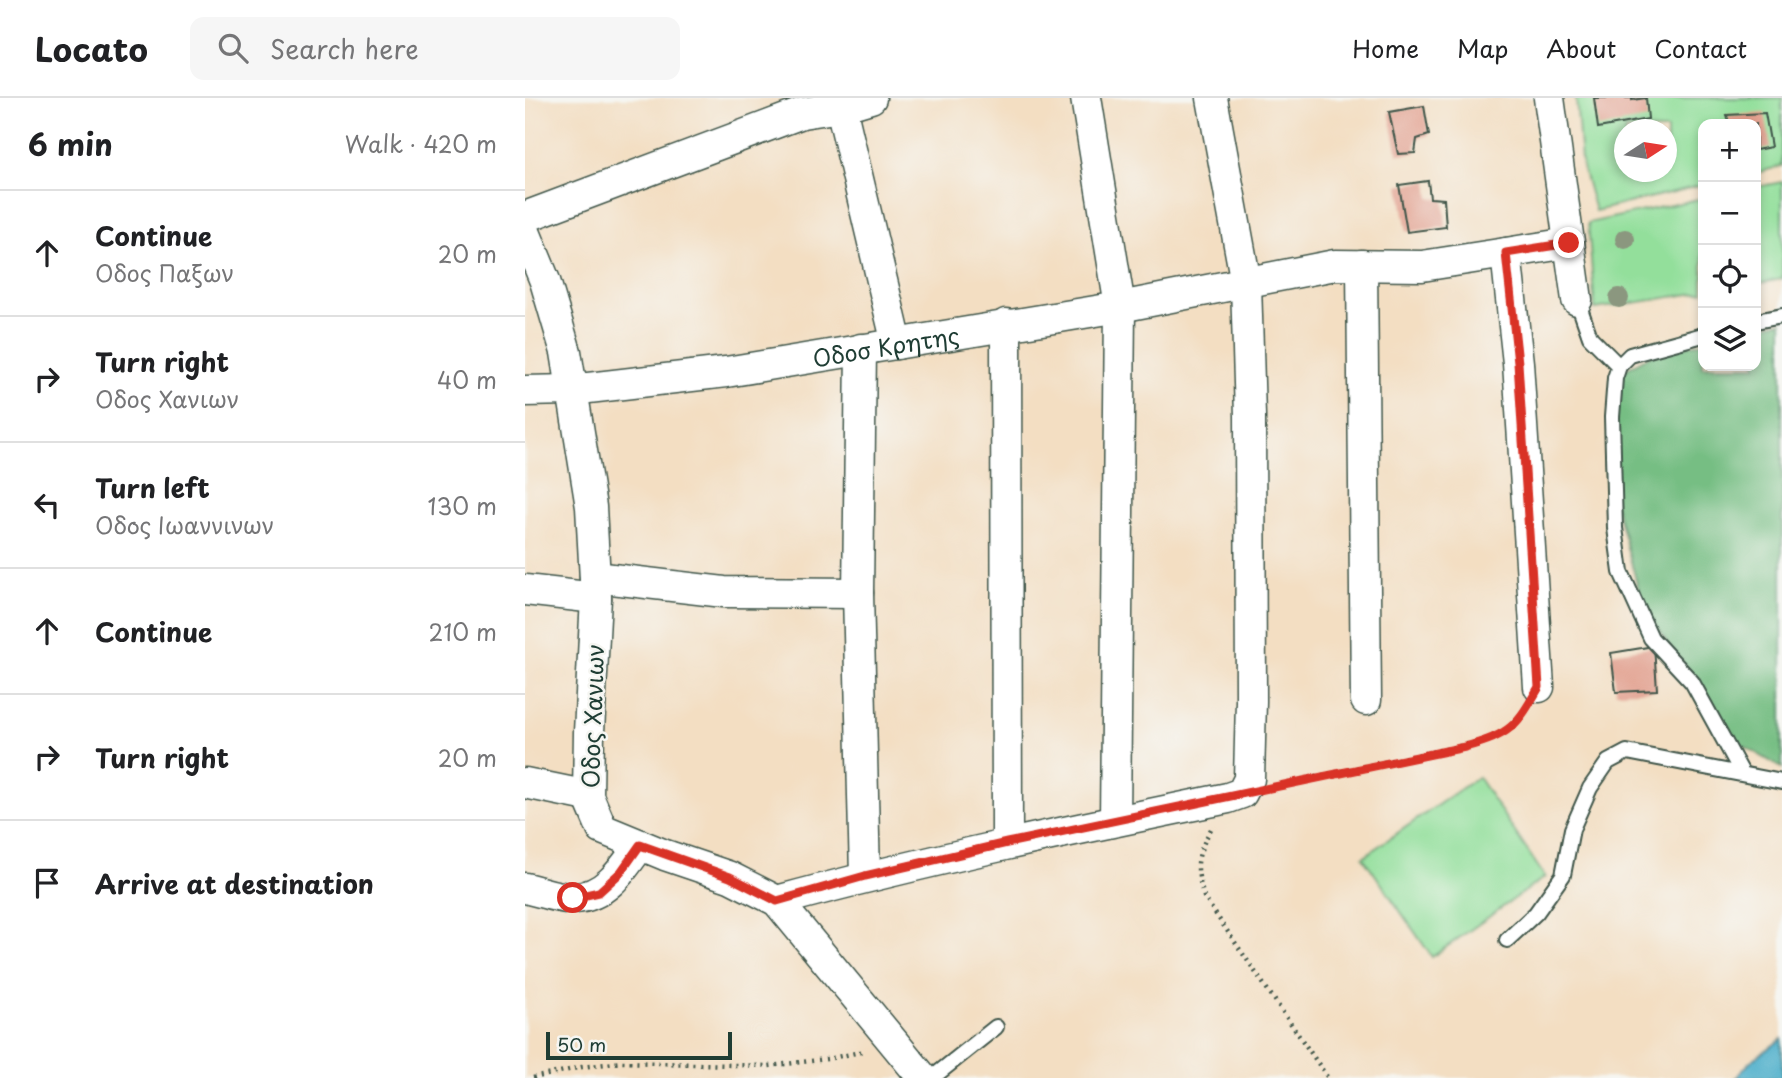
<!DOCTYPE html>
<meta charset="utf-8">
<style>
body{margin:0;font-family:"Playpen Sans",sans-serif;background:#f6f6f6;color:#202124}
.controls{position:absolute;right:21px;top:21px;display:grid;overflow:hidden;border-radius:14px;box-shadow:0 4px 10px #0003}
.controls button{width:63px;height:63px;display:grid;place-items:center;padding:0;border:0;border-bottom:2px solid #e0e0e0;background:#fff;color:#202124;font:35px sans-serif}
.compass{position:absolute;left:1089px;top:21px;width:63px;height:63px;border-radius:50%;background:#fff;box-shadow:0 4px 10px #0003;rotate:78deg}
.scale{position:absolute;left:21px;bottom:18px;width:186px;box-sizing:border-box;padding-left:7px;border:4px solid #1f3d34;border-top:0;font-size:19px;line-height:24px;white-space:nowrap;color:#1f3d34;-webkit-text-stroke:5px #f6f6f2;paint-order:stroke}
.stop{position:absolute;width:21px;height:21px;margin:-16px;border:5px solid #d93025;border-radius:50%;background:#fff}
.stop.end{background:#d93025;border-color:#fff;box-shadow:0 2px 7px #0008}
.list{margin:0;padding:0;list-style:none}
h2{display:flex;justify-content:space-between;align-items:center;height:91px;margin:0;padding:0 28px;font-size:30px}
h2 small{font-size:23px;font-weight:400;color:#757577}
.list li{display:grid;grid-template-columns:46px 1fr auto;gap:21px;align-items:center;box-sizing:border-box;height:126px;padding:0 28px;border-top:2px solid #e0e0e0}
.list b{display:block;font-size:26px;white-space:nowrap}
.list p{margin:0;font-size:23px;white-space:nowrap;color:#757577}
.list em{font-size:23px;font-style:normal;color:#757577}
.icon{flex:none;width:38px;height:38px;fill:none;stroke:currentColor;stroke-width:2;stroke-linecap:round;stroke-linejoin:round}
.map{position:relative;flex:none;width:1257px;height:980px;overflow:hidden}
header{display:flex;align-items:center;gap:42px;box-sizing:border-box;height:98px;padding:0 35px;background:#fff;border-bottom:2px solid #e0e0e0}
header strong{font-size:33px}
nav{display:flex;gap:38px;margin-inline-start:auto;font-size:24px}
.search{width:490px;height:63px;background:#f6f6f6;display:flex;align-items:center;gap:18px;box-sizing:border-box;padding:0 24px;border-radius:14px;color:#757577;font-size:26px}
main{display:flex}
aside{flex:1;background:#fff}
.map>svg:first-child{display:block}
.green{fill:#93df9b;stroke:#598e68;stroke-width:2;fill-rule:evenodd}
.forest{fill:#76be83;stroke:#4a7e5c;stroke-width:2}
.water{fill:#4baeca;stroke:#35767f;stroke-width:2}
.building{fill:#e09784}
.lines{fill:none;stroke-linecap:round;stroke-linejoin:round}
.service-casing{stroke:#3f5549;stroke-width:18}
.minor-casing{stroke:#3f5549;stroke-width:33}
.path{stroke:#3f5549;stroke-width:4.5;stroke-dasharray:2 5;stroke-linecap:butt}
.service{stroke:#fff;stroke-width:14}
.minor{stroke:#fff;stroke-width:30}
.tree{fill:#8b977f}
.route{stroke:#d93025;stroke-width:9}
.labels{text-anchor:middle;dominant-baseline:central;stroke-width:5;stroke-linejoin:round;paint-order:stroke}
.street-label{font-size:23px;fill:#1f3d34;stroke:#f6f6f2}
</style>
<header>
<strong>Locato</strong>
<div class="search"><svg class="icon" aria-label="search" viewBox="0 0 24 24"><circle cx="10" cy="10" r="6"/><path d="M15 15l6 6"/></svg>Search here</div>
<nav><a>Home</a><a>Map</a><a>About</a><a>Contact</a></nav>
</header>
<main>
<aside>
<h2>6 min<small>Walk · 420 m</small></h2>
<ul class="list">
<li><svg class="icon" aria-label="ahead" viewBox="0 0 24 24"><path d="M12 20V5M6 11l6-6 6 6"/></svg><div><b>Continue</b><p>Οδος Παξων</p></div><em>20 m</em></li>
<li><svg class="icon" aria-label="right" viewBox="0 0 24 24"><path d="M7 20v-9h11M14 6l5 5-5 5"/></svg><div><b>Turn right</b><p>Οδος Χανιων</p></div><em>40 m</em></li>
<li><svg class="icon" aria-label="left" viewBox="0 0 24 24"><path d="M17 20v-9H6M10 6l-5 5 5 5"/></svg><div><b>Turn left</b><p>Οδος Ιωαννινων</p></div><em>130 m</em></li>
<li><svg class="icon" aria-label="ahead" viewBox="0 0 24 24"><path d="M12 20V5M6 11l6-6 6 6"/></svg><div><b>Continue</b></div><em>210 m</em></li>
<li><svg class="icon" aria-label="right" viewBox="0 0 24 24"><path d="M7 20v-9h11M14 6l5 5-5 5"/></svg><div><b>Turn right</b></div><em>20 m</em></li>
<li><svg class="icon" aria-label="arrive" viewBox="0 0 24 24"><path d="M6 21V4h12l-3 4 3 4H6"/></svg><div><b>Arrive at destination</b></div></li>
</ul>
</aside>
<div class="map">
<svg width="1257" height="980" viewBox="0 0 1257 980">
<rect width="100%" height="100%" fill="#f6f6f2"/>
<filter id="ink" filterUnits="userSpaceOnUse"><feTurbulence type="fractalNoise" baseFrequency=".0143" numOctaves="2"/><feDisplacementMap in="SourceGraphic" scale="14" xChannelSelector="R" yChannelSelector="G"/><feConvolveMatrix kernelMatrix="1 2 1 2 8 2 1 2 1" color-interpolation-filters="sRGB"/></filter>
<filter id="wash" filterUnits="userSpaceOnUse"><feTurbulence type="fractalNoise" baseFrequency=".00686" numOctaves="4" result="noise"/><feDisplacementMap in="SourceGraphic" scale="28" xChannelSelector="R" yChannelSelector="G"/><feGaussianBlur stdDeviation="1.57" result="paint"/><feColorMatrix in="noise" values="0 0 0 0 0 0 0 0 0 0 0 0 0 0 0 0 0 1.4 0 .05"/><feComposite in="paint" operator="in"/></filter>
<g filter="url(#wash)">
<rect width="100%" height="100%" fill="#f3dec2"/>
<path class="green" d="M1051,0H1257V68L1231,75V26H1178V87L1070,113L1056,63ZM1100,32H1142V74H1100Z
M1257,84V181L1231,186V89Z
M1178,100V194L1070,211L1063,125Z
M953,679L1020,779L907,859L838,759Z"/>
<path class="forest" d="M1257,223V670L1207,641L1179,590L1145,549L1118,507L1080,370L1090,302L1091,277L1126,257L1178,244V268H1231V230Z"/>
<path class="water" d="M1257,941V980H1211L1227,962Z"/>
<g id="blocks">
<path class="building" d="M1069,0H1107V2L1121,0L1123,21L1073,30Z
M899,8L904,37L892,41L890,55L873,56L864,14Z
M1240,15L1246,49L1231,52V26H1204L1202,17Z
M903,83L905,100L919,101L921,129L882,134L874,87Z
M1129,548L1132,592L1091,594L1086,555Z"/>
</g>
</g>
<g filter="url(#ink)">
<use href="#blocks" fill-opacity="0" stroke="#3f5549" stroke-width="2"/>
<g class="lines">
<defs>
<path id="service" d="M1052,202L1065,239L1094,268L1105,257L1178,237
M1231,223L1257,218
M1094,268L1090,280L1087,319L1090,430L1096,474L1126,540L1167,584L1217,675
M982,842L1011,815L1038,777L1047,731L1065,690L1083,664L1102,654L1257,684
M407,980L471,929"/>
<g id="minor">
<path d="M561,0L595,209L590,723"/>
<path d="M1024,0L1052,202"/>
<path d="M316,9L372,246"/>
<path d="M0,119L277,15L316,9L346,0"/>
<path d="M0,134L20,183L41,254L66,409L71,500L64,634L63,698L77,731L140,757L205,779L252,803L398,980"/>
<path d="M981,155L1044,145"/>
<path d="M837,167L841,602"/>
<path d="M481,226L482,745"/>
<path d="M336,251L333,495L340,778"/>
<path id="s1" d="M0,293L46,292L201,274L595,209L810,167L897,168L981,155L993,265L1014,589"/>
<path d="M70,479L199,494L333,495"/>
<path d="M0,492L71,500"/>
<path d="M0,685L63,698"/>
<path d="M0,790C15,793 34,801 49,800C81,799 99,770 115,747"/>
<path d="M252,803C401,762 552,731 703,700L717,695L724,681L726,603L725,318L721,185L687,0"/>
</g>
</defs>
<use href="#service" class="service-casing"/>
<use href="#minor" class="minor-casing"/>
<path class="path" d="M749,688L959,643L985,631L1002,610
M686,731C670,760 670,768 679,799L803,980
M8,980L57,969L97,964L244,968L302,961L340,953"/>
<use href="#service" class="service"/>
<use href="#minor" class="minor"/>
</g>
<g class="tree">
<circle cx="1100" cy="141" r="10"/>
<circle cx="1094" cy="200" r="10"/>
</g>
</g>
<g class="lines" filter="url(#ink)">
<path class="route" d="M48,800L74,794L96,774L115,747L205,779L252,803L340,778L482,745L940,649C986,636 991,629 1014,589L993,265L981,155L1044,145"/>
</g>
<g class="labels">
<g class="street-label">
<text stroke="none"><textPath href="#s1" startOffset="364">Οδοσ Κρητης</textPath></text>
<text transform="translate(67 618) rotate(-88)">Οδος Χανιων</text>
</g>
</g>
</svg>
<div class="controls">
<button>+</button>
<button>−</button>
<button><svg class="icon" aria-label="locate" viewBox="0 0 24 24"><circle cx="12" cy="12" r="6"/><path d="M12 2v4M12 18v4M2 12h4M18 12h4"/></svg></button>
<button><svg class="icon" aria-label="layers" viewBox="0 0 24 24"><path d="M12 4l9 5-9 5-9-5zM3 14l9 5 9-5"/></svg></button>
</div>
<svg class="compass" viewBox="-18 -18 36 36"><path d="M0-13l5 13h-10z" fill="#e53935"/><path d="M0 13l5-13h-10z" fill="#757577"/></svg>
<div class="scale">50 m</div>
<div class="stop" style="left:48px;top:800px"></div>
<div class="stop end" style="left:1044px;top:145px"></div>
</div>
</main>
